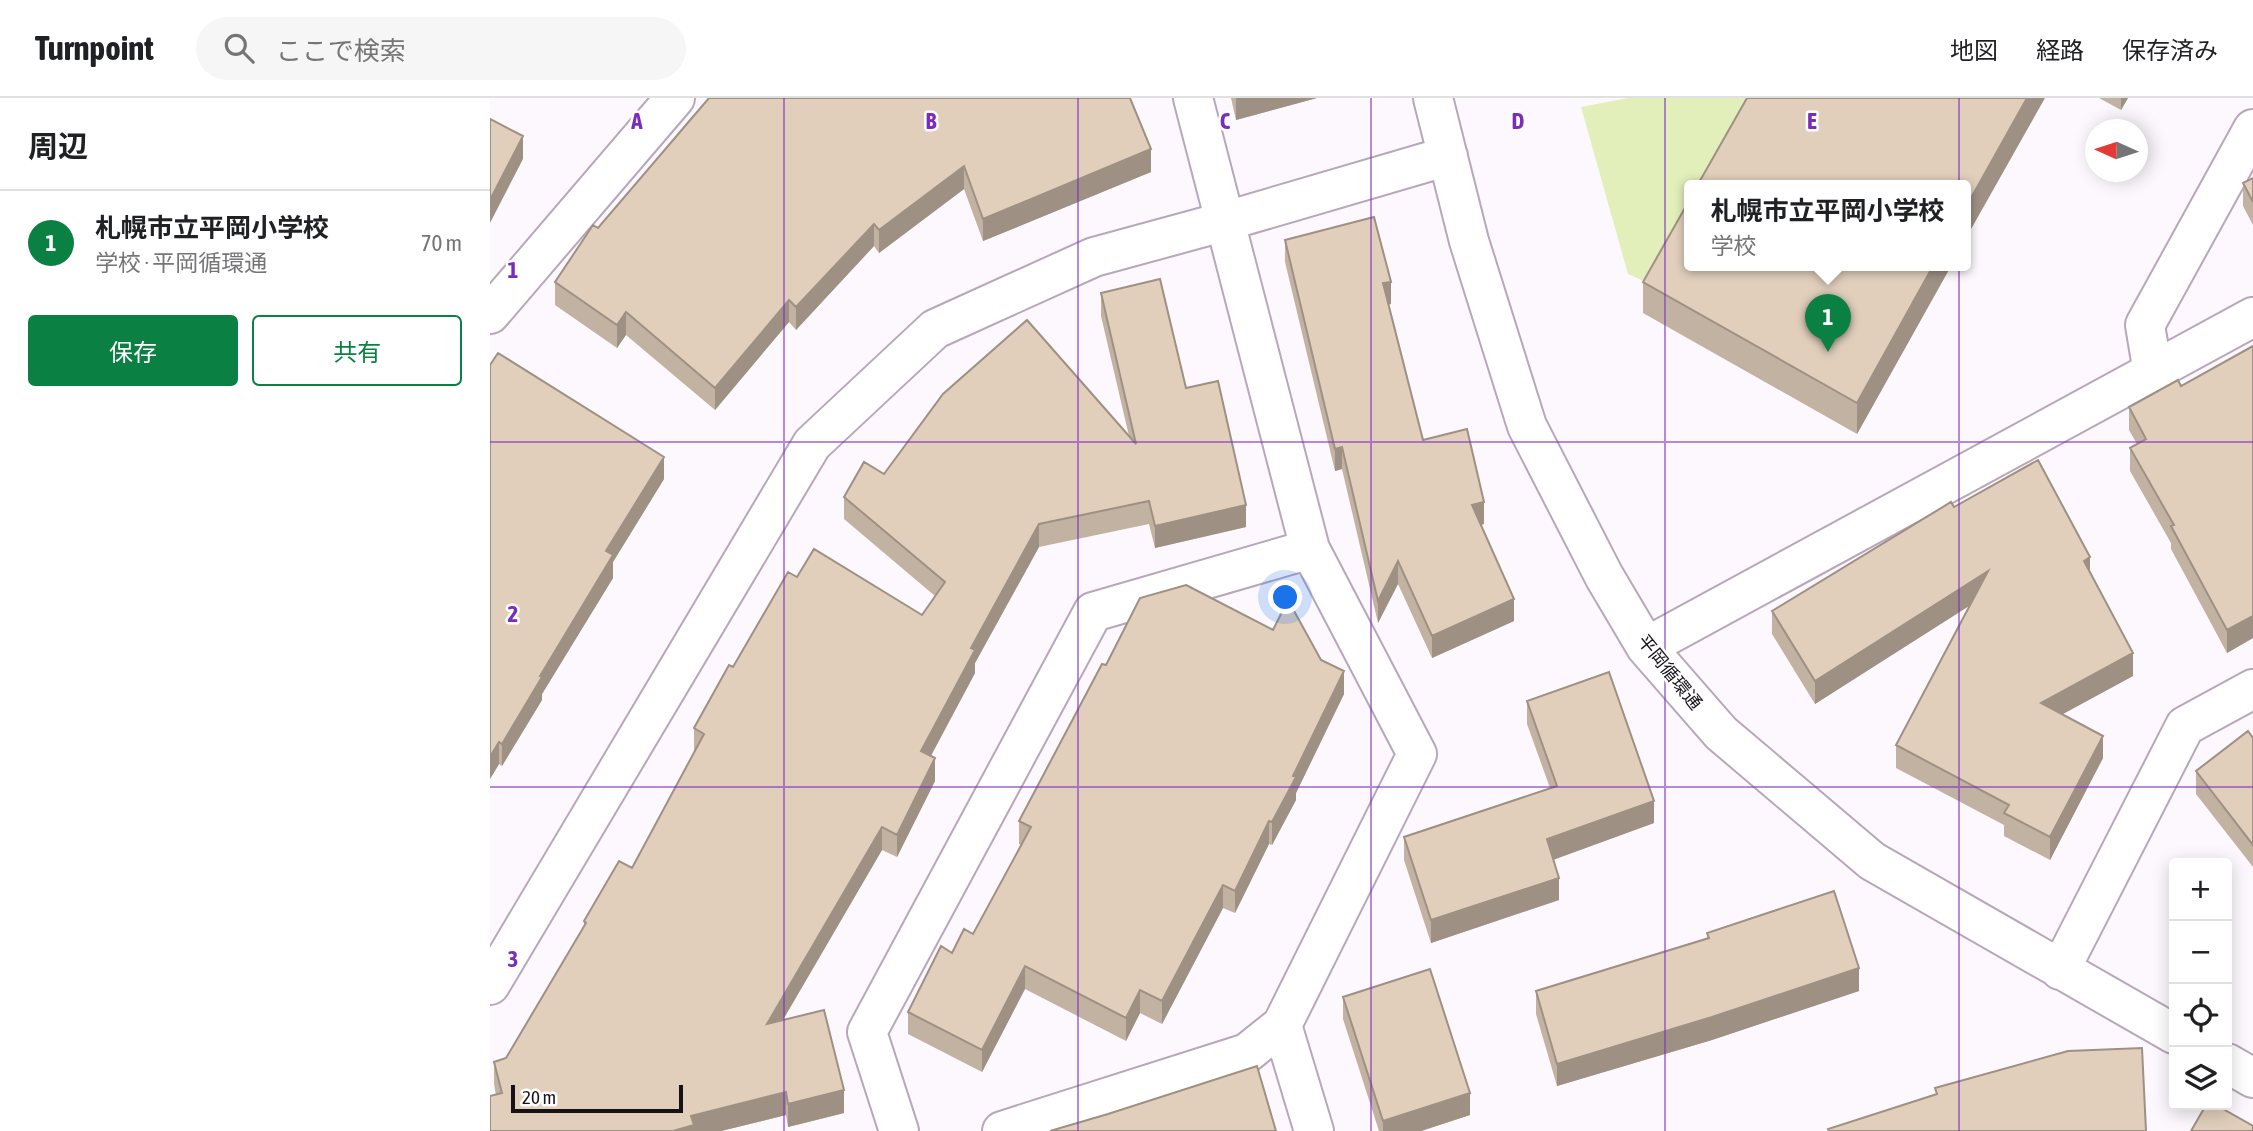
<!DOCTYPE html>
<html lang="ja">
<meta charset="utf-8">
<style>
body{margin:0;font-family:"Asap Condensed","Noto Sans JP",sans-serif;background:#f6f6f6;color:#202124}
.controls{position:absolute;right:21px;bottom:21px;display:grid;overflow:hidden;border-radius:7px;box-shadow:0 4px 18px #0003}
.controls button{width:63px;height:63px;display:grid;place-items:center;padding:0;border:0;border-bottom:2px solid #e0e0e0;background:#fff;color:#202124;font:35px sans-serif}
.compass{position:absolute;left:1595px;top:21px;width:63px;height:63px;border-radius:50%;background:#fff;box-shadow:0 4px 18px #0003;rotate:273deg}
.scale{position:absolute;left:21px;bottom:18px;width:172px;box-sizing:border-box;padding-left:7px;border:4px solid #171118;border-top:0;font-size:19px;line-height:24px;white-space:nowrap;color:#171118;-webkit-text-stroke:5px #fff;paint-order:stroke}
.you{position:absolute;left:796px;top:500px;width:24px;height:24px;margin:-18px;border:5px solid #fff;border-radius:50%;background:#1a73e8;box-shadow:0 0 0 10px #1a73e833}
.badge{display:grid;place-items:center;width:46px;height:46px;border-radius:50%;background:#0b8043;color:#fff;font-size:23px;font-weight:700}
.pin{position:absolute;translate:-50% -58px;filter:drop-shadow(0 2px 4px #0008)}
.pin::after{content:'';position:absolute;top:37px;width:24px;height:21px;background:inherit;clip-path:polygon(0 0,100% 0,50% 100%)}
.popup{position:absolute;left:1194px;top:82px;width:287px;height:91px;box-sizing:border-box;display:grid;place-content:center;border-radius:7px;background:#fff;filter:drop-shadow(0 2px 5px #0005);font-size:23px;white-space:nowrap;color:#757577}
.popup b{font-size:26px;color:#202124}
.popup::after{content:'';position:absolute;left:50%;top:100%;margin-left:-14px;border:14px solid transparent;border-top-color:#fff}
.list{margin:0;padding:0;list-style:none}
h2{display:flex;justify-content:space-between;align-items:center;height:91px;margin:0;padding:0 28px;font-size:30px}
h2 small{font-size:23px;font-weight:400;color:#757577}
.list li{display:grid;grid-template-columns:46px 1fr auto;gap:21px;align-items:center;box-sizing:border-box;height:105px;padding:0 28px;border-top:2px solid #e0e0e0}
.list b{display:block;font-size:26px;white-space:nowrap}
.list p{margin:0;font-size:23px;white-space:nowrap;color:#757577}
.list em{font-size:23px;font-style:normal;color:#757577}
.actions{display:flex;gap:14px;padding:21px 28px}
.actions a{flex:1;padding:16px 0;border:2px solid #0b8043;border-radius:7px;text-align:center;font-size:24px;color:#0b8043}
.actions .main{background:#0b8043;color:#fff}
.icon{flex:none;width:38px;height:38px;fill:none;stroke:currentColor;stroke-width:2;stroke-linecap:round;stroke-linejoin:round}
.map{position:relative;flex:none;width:1763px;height:1033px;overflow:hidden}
header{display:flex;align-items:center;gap:42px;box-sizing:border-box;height:98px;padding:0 35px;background:#fff;border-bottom:2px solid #e0e0e0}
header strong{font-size:33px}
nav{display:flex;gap:38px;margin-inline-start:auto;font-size:24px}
.search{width:490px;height:63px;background:#f6f6f6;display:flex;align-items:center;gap:18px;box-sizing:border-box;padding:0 24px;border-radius:38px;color:#757577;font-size:26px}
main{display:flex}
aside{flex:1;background:#fff}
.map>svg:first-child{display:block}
.green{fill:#e2efbb}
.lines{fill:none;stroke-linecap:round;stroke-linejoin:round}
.minor-casing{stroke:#b8a7bb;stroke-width:42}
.minor{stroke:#fff;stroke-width:38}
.wall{fill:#c2b2a2}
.shaded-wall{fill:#9e9184}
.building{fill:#e1cfbc;stroke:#9e9184;stroke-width:2}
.grid{fill:none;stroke:#7b2cbf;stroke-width:2;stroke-opacity:0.55}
.labels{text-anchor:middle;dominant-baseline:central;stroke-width:5;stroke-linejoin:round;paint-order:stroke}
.street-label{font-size:18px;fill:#171118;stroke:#fff}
.grid-label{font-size:23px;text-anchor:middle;font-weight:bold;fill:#7b2cbf;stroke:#fff;stroke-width:5;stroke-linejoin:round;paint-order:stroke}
</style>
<header>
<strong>Turnpoint</strong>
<div class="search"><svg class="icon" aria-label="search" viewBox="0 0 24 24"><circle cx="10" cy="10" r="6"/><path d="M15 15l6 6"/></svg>ここで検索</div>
<nav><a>地図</a><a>経路</a><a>保存済み</a></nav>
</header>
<main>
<aside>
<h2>周辺<small></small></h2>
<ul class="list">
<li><span class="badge">1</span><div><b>札幌市立平岡小学校</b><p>学校 · 平岡循環通</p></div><em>70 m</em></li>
</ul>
<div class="actions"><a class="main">保存</a><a>共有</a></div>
</aside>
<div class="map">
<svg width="1763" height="1033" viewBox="0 0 1763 1033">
<rect width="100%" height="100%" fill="#fcf8fd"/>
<path class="green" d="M1138,0H1261L1212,88H1200V110L1158,185L1138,176L1091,9Z"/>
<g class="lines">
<defs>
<path id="minor" d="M943,0L979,143L1037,328L1114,478L1156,549L1231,635L1382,763L1684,936
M0,216L185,0
M1663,275L1655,227L1763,31
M1156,549L1763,219
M1570,872L1695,628L1763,591
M0,887L322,346L445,231L604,159L736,123L958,58
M792,927L824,1033
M1737,965L1763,980
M409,1033L377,934L603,514L820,451
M512,1033L757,955L792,927L927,656L820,451L703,0"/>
</defs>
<use href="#minor" class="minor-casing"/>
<use href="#minor" class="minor"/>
</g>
<path class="wall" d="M741,0H827L746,22Z
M1609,0H1638L1631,12Z
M203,17L661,74L493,143L474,91L389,155L384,148L306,232L299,224L225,312L136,237L127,250L65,207V184Z
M1763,80V127L1753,108V85Z
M795,142L901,206H898L933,342L994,426L991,427L1024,523L942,560L908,486L888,525L852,371L845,373L795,164Z
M1461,168L1367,336L1153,215V184Z
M611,195L696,290L756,429L665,450L659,426L549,449L485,565V575L441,658L445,683L407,759L392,752L293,922L354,1015L298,1029L296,1017L231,1033H0L6,997L4,986V964L16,960L94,830V823L142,770L205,653H204V630L243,569L307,479L432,517L445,498L354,421V399L394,376L639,338L611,218Z
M1763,248V540L1737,555L1681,451V445L1640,373V350L1647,346L1639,332V309L1691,288Z
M0,267L174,381L123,464V480L52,596V602L12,668L9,666L0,681Z
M1464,409L1600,476L1643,578L1572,616L1613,660L1560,762L1514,738V727L1406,670V647L1480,507L1325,606L1282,536V513Z
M831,562L854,596L806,695V702L782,747L779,746L745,815L733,810L672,926L650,915L636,943L535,891L492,974L418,936V914L462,855L483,836L531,747L529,746V723L616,567Z
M1037,603L1164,725L1063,762L1069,802L941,845L914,762V739L1060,690L1037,626Z
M1763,640V769L1706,696V673Z
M1217,835L1369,893L1222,942L1067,988L1046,916V893L1217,841Z
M853,899L980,1017L931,1033H889L853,921Z"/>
<path class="shaded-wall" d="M746,0H827L746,22Z
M1537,0H1555L1476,140V109Z
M1631,0H1638L1631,12Z
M33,38V61L0,125V102Z
M661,51V74L493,143V121Z
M474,68V91L389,155V132Z
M384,126V148L306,232V209Z
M1443,168H1461L1367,336V305Z
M901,184V206L893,208V185Z
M299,202V224L225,312V290Z
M136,214V237L127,250V227Z
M852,349V371L845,373V351Z
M174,359V381L123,464V480L52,596V602L12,668V646L50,578L116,453Z
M994,404V426L982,429V407Z
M756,407V429L665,450V428Z
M549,426V449L485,565V575L431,676V653L481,550Z
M1600,459V482L1594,463Z
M908,463V486L888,525V503Z
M1498,473V496L1325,606V583Z
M1024,501V523L942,560V538Z
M1763,518V540L1737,555V532Z
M1643,555V578L1551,628V605Z
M854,573V596L806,695V702L782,747V724Z
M1613,638V660L1560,762V739Z
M9,644V666L0,681V659Z
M445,660V683L407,759V737Z
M1164,703V725L1057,764V741Z
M779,723V746L745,815V793Z
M392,729V752L277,949V926Z
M1069,780V802L941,845V822Z
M733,787V810L672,926V903Z
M535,868V891L492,974V952Z
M1369,870V893L1222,942L1067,988V966Z
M650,892V915L636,943V920Z
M354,992V1015L298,1029V1006Z
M296,994V1017L231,1033H183L201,1018Z
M980,995V1017L931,1033H893V1023Z"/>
<path class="building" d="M219,0H640L661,51L493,121L474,68L389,132L384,126L306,209L299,202L225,290L136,214L127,227L65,184L103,127L108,130Z
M1257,0H1537L1476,109V88H1207Z
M0,21L33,38L0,102Z
M1763,80V104L1753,85Z
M1200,101V168H1443L1367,305L1153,184Z
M884,119L901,184L893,185L933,342L977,331L994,404L982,407L1024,501L942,538L908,463L888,503L852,349L845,351L795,142Z
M670,181L696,290L728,283L756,407L665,428L659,403L549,426L481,550L485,552L431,653L445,660L407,737L392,729L277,926L334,912L354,992L298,1006L296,994L201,1018L204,1027L183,1033H0V998L12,995L4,964L16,960L96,825L94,823L129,763L142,770L214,636L204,630L239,567L243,569L298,474L307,479L324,451L432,517L455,484L354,399L374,364L394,376L453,296L537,222L646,346L611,195Z
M1763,248V518L1737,532L1681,428L1684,427L1640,350L1656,341L1639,309L1688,282L1691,288Z
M8,255L174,359L116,453L123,457L50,578L52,579L12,646L9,644L0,659V267Z
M1548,362L1600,459L1594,463L1643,555L1551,605L1613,638L1560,739L1514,715L1519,707L1406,647L1498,473L1325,583L1282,513L1461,404L1464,409Z
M696,487L783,532L798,502L831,562L854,573L803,678L806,679L782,724L779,723L745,793L733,787L672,903L650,892L636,920L535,868L492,952L418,914L451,848L462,855L474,831L483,836L541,729L529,723L612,566L616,567L650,500Z
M1119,574L1164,703L1057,741L1069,780L941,822L914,739L1067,688L1037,603Z
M1758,633L1763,640V747L1706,673Z
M1344,793L1369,870L1222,919L1067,966L1046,893L1219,840L1217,835Z
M940,871L980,995L893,1023L853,899Z
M1652,950L1656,1033H1339L1338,1031L1447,996L1445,990L1578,953Z
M767,968L786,1033H560L618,1016Z
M1716,1007H1726L1763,1028V1033H1701Z"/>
<path class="grid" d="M294,0V1033M588,0V1033M881,0V1033M1175,0V1033M1469,0V1033M0,344H1763M0,689H1763"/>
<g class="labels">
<g class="street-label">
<text transform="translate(1180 574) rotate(51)">平岡循環通</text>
</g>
</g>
<g class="grid-label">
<text x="147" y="31">A</text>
<text x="441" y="31">B</text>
<text x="735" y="31">C</text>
<text x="1028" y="31">D</text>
<text x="1322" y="31">E</text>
<text x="23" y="180">1</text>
<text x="23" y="524">2</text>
<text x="23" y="869">3</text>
</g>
</svg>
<div class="controls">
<button>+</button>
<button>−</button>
<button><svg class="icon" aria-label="locate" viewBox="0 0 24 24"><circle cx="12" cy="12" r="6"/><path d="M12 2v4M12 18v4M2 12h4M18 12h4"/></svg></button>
<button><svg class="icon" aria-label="layers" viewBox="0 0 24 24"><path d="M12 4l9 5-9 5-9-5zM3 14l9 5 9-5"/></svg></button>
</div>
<svg class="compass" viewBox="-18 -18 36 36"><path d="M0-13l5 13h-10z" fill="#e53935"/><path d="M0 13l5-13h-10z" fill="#757577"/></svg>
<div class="scale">20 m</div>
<div class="you"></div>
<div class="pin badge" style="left:1338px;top:254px">1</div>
<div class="popup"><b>札幌市立平岡小学校</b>学校</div>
</div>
</main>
